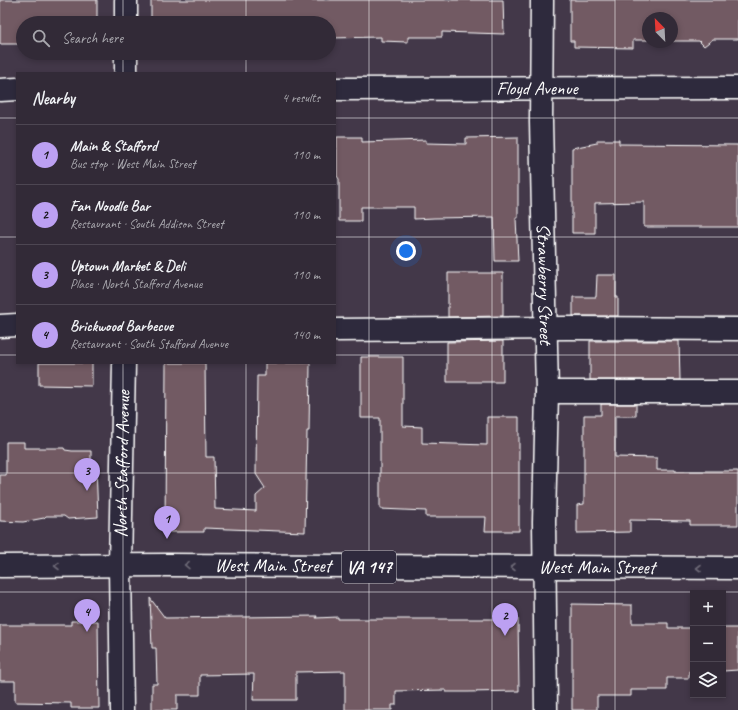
<!DOCTYPE html>
<meta charset="utf-8">
<style>
body{margin:0;font-family:Caveat,sans-serif;background:#3a323f;color:#f1f3f6}
.controls{position:absolute;right:12px;bottom:12px;display:grid;overflow:hidden;border-radius:0px;box-shadow:0 2px 6px #0003}
.controls button{width:36px;height:36px;display:grid;place-items:center;padding:0;border:0;border-bottom:1px solid #4d4652;background:#322a37;color:#f1f3f6;font:20px sans-serif}
.compass{position:absolute;left:642px;top:12px;width:36px;height:36px;border-radius:50%;background:#322a37;box-shadow:0 2px 6px #0003;rotate:336deg}
.you{position:absolute;left:406px;top:251px;width:14px;height:14px;margin:-10px;border:3px solid #fff;border-radius:50%;background:#1a73e8;box-shadow:0 0 0 6px #1a73e833}
.badge{display:grid;place-items:center;width:26px;height:26px;border-radius:50%;background:#bca0f2;color:#111;font-size:13px;font-weight:700}
.pin{position:absolute;translate:-50% -33px;filter:drop-shadow(0 1px 2px #0008)}
.pin::after{content:'';position:absolute;top:21px;width:14px;height:12px;background:inherit;clip-path:polygon(0 0,100% 0,50% 100%)}
.list{margin:0;padding:0;list-style:none}
h2{display:flex;justify-content:space-between;align-items:center;height:52px;margin:0;padding:0 16px;font-size:17px}
h2 small{font-size:13px;font-weight:400;color:#a8a7ad}
.list li{display:grid;grid-template-columns:26px 1fr auto;gap:12px;align-items:center;box-sizing:border-box;height:60px;padding:0 16px;border-top:1px solid #4d4652}
.list b{display:block;font-size:15px;white-space:nowrap}
.list p{margin:0;font-size:13px;white-space:nowrap;color:#a8a7ad}
.list em{font-size:13px;font-style:normal;color:#a8a7ad}
.icon{flex:none;width:22px;height:22px;fill:none;stroke:currentColor;stroke-width:2;stroke-linecap:round;stroke-linejoin:round}
.map{position:relative;flex:none;width:738px;height:710px;overflow:hidden}
.search{position:absolute;background:#322a37;box-shadow:0 2px 6px #0003;left:16px;top:16px;width:320px;height:44px;display:flex;align-items:center;gap:10px;box-sizing:border-box;padding:0 14px;border-radius:22px;color:#a8a7ad;font-size:15px}
.panel{position:absolute;background:#322a37;box-shadow:0 2px 6px #0003;left:16px;top:72px;width:320px;height:292px;border-radius:0px}
.map>svg:first-child{display:block}
.building{fill:#725a64;stroke:#fff}
.lines{fill:none;stroke-linecap:round;stroke-linejoin:round}
.minor-casing{stroke:#fff;stroke-width:25}
.major-casing{stroke:#fff;stroke-width:25}
.minor{stroke:#2f2a3d;stroke-width:22}
.major{stroke:#2f2a3d;stroke-width:22}
.oneway{stroke:#6d6a77}
.grid{fill:none;stroke:#fff;stroke-width:1;stroke-opacity:0.55}
.labels{text-anchor:middle;dominant-baseline:central;stroke-width:3.5;stroke-linejoin:round;paint-order:stroke}
.shield{fill:#2f2a3d;stroke:#c1bfc5;stroke-width:1}
.shield-label{font-size:18px;font-weight:bold;fill:#fff}
.street-label{font-size:19px;fill:#fff;stroke:#2f2a3d}
</style>
<div class="map">
<svg width="738" height="710" viewBox="0 0 738 710">
<rect width="100%" height="100%" fill="#433849"/>
<filter id="ink" filterUnits="userSpaceOnUse"><feTurbulence type="fractalNoise" baseFrequency=".025" numOctaves="2"/><feDisplacementMap in="SourceGraphic" scale="8" xChannelSelector="R" yChannelSelector="G"/><feConvolveMatrix kernelMatrix="1 2 1 2 8 2 1 2 1" color-interpolation-filters="sRGB"/></filter>
<g filter="url(#ink)">
<path class="building" d="M0,0H97V23H23V44H0Z
M151,0H503L504,34L442,32V37H408V42L381,41V37L329,38V23H151Z
M570,0H738V39H713L704,46L699,41H672V18H648V40H633V48L574,47V41H570Z
M337,137H362V142L426,140V143L466,144V138L518,137V218H516L518,261H495L494,217L434,218L414,219V207H361V221H339V179L337,176Z
M597,140H619V144L738,145V227H644V202L595,203V233H572V148L597,143Z
M448,273H503V316L448,317Z
M597,275H616V297H618V316H573V297H596Z
M503,341V382H447V342Z
M590,341H679L680,380H590Z
M361,357H403V426L422,427V443L487,445V417H519V531H485L486,517H426V511L380,509V418H361Z
M39,363H92V386L39,385Z
M166,363H205L206,457H214L215,509L256,511V496L265,488L256,474L257,376H265V363H310L309,431H307L305,532L204,528V532H165Z
M601,404H636V416H615V457L657,458V470H675V471H738V525H690V521L630,520V532L577,533V505L584,504V415H601Z
M6,442H24V448H64L65,450L72,451H91V467H96L98,517L68,519L64,516H46L44,518L23,522L0,521V475H6Z
M150,598L165,618L317,616L316,618L338,617V619H518L519,691L468,692H446V690L396,691V705H392V710H345V671L296,672V700H253L254,674L200,675V695H177V710H152V684H157L156,648H152Z
M572,604L632,605V623H668V628H693V671H689V678H667V690H631V696H597V710H572Z
M71,621H98L99,708H71V703L15,702V681H0V625H71Z
M723,628H738V670L723,671Z"/>
<g class="lines">
<defs>
<g id="minor">
<path d="M126,0V23"/>
<path id="s1" d="M542,0L541,122L547,392L544,522L546,710"/>
<path d="M126,53V73"/>
<path id="s2" d="M335,89L738,88"/>
<path d="M0,90L17,89"/>
<path d="M0,326L17,325"/>
<path d="M335,330L568,328L738,329"/>
<path d="M547,392H738"/>
<path id="s3" d="M122,710L120,566L124,363"/>
</g>
<g id="major">
<path id="s4" d="M0,566L166,565L738,568"/>
</g>
</defs>
<use href="#minor" class="minor-casing"/>
<use href="#major" class="major-casing"/>
<use href="#minor" class="minor"/>
<use href="#major" class="major"/>
</g>
<defs><path id="oneway-chevron" d="M-2-3.5L2.5 0L-2 3.5" fill="none" stroke-width="1.6" stroke-linecap="round" stroke-linejoin="round"/></defs>
<g class="oneway">
<use href="#oneway-chevron" transform="translate(187 565) rotate(-179)"/>
<use href="#oneway-chevron" transform="translate(57 566) rotate(-180)"/>
<use href="#oneway-chevron" transform="translate(513 567) rotate(-180)"/>
<use href="#oneway-chevron" transform="translate(699 568) rotate(-180)"/>
</g>
</g>
<path class="grid" d="M123,0V23M246,0V23M369,0V710M492,0V710M615,0V710M123,53V73M246,53V73M0,118H17M335,118H738M0,237H17M335,237H738M0,355H17M335,355H738M123,363V710M246,363V710M0,473H738M0,592H738"/>
<g class="labels">
<rect class="shield" x="342" y="551" width="54" height="32" rx="3"/>
<g class="shield-label">
<text x="369" y="567">VA 147</text>
</g>
<g class="street-label">
<text stroke="none"><textPath href="#s2" startOffset="202">Floyd Avenue</textPath></text>
<text stroke="none"><textPath href="#s1" startOffset="284">Strawberry Street</textPath></text>
<text stroke="none"><textPath href="#s3" startOffset="246">North Stafford Avenue</textPath></text>
<text stroke="none"><textPath href="#s4" startOffset="273">West Main Street</textPath></text>
<text stroke="none"><textPath href="#s4" startOffset="597">West Main Street</textPath></text>
</g>
</g>
</svg>
<div class="controls">
<button>+</button>
<button>−</button>
<button><svg class="icon" aria-label="layers" viewBox="0 0 24 24"><path d="M12 4l9 5-9 5-9-5zM3 14l9 5 9-5"/></svg></button>
</div>
<svg class="compass" viewBox="-18 -18 36 36"><path d="M0-13l5 13h-10z" fill="#e53935"/><path d="M0 13l5-13h-10z" fill="#a8a7ad"/></svg>
<div class="you"></div>
<div class="pin badge" style="left:167px;top:539px">1</div>
<div class="pin badge" style="left:505px;top:636px">2</div>
<div class="pin badge" style="left:87px;top:491px">3</div>
<div class="pin badge" style="left:87px;top:632px">4</div>
<div class="search"><svg class="icon" aria-label="search" viewBox="0 0 24 24"><circle cx="10" cy="10" r="6"/><path d="M15 15l6 6"/></svg>Search here</div>
<section class="panel">
<h2>Nearby<small>4 results</small></h2>
<ul class="list">
<li><span class="badge">1</span><div><b>Main &amp; Stafford</b><p>Bus stop · West Main Street</p></div><em>110 m</em></li>
<li><span class="badge">2</span><div><b>Fan Noodle Bar</b><p>Restaurant · South Addison Street</p></div><em>110 m</em></li>
<li><span class="badge">3</span><div><b>Uptown Market &amp; Deli</b><p>Place · North Stafford Avenue</p></div><em>110 m</em></li>
<li><span class="badge">4</span><div><b>Brickwood Barbecue</b><p>Restaurant · South Stafford Avenue</p></div><em>140 m</em></li>
</ul>
</section>
</div>
